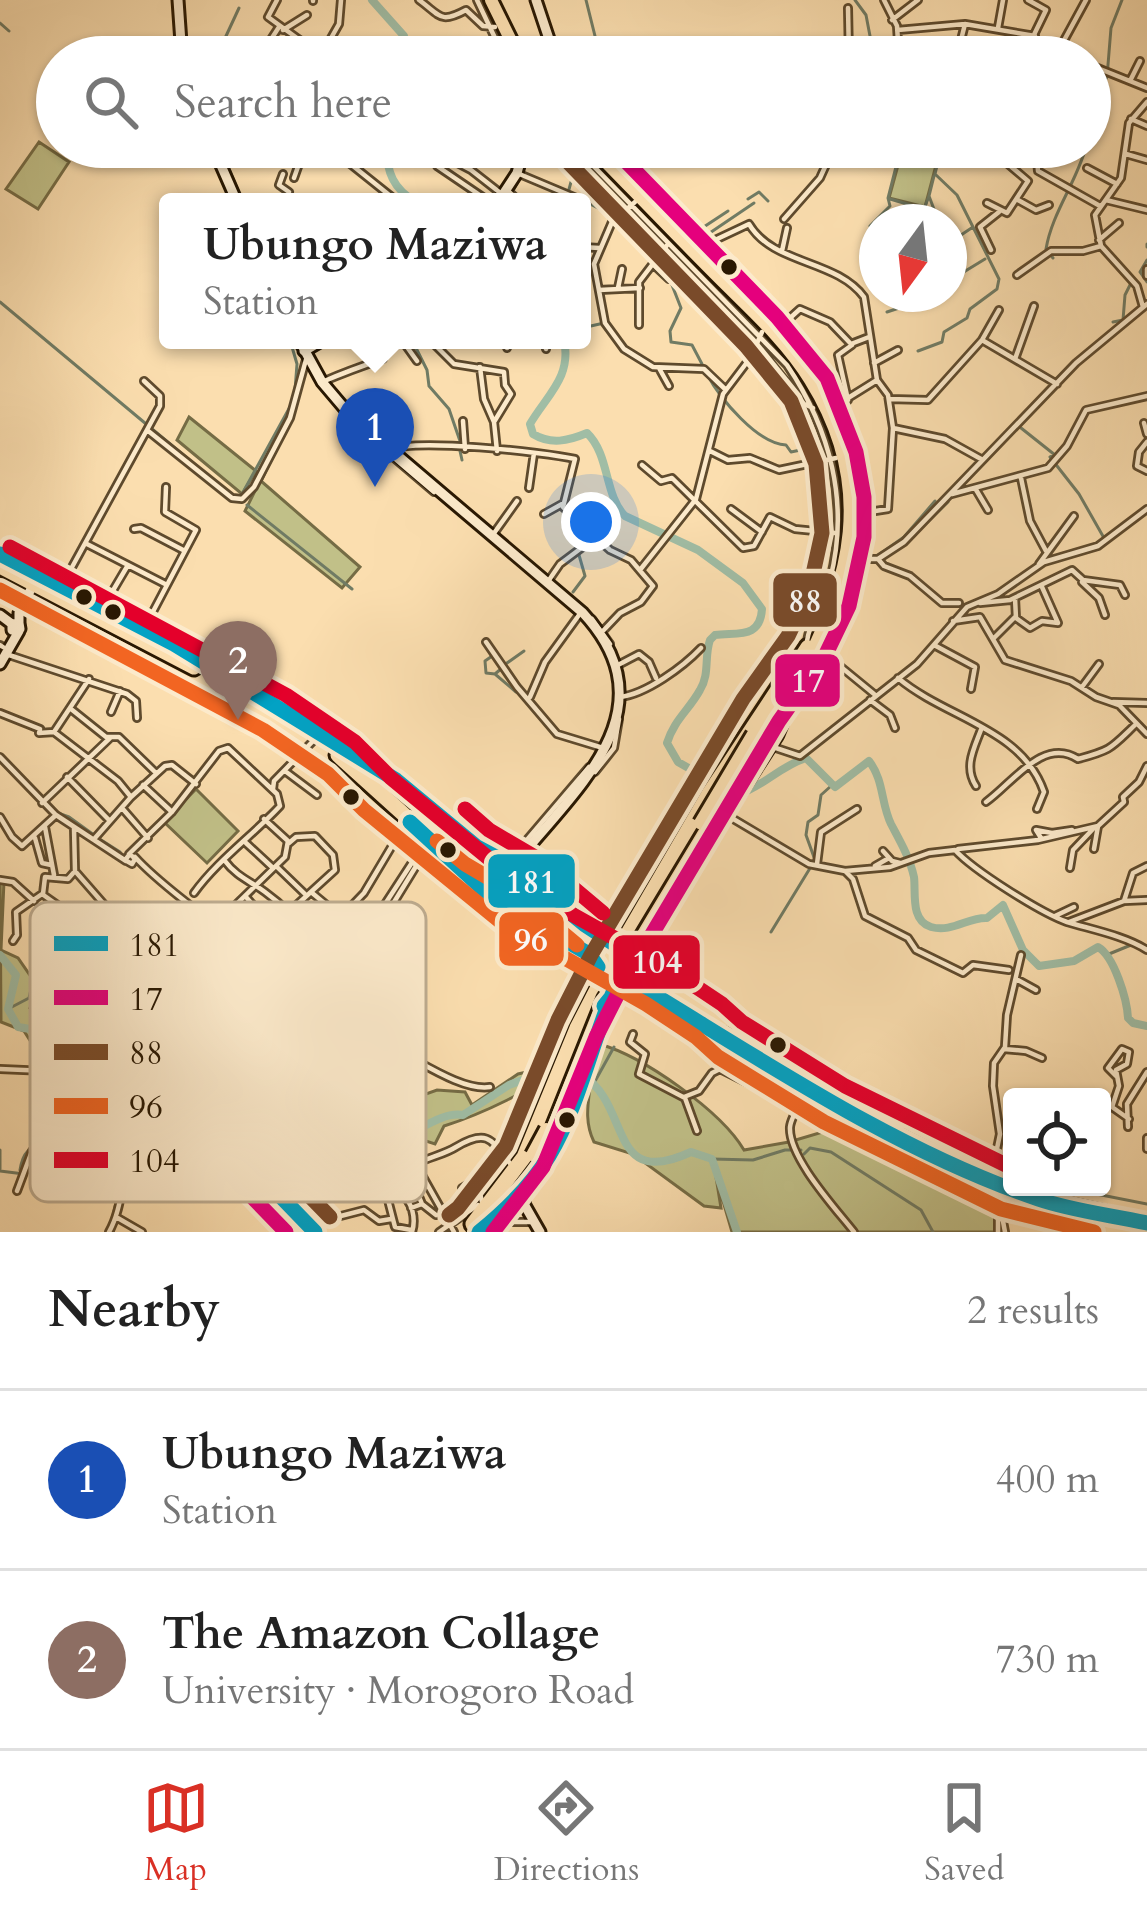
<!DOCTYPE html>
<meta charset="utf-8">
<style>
body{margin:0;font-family:Cardo,serif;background:#f2f2f2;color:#222}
.controls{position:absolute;right:36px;bottom:36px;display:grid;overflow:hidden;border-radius:12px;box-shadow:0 3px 9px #0004}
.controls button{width:108px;height:108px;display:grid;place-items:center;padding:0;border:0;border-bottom:3px solid #e0e0e0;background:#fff;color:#222;font:60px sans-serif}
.compass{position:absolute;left:859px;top:204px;width:108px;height:108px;border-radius:50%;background:#fff;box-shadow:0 3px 9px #0004;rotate:195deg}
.you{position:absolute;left:591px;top:522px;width:42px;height:42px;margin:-30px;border:9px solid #fff;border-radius:50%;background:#1a73e8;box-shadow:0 0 0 18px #1a73e833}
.badge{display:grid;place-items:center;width:78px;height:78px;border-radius:50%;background:#d93025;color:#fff;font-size:39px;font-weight:700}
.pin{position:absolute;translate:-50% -99px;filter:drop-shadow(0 3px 6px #0008)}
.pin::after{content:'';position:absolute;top:63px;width:42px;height:36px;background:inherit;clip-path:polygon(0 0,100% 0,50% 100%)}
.popup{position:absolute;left:159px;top:193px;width:432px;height:156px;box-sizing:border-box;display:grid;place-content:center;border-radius:12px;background:#fff;filter:drop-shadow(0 3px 9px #0005);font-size:39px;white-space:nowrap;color:#767676}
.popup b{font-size:45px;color:#222}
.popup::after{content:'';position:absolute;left:50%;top:100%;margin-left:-24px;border:24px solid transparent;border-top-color:#fff}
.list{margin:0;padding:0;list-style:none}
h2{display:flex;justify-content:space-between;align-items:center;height:156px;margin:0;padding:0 48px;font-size:51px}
h2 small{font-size:39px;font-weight:400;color:#767676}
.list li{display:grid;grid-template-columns:78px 1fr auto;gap:36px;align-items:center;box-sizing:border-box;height:180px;padding:0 48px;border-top:3px solid #e0e0e0}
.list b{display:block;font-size:45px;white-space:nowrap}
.list p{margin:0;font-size:39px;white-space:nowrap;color:#767676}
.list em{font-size:39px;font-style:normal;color:#767676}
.icon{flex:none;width:66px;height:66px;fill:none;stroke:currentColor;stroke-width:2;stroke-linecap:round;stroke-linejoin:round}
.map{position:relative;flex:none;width:1147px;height:1232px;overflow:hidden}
.search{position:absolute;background:#fff;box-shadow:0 3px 9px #0004;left:36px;right:36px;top:36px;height:132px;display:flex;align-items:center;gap:30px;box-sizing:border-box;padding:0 42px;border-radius:66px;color:#767676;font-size:45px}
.sheet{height:516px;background:#fff}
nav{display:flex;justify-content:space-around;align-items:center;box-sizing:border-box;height:168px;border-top:3px solid #e0e0e0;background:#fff;font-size:33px;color:#767676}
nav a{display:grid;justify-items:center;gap:6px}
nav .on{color:#d93025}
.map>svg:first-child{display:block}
.green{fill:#c1c088;stroke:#756c45;stroke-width:3}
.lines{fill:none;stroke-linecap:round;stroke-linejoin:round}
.stream{stroke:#707b64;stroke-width:3}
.river{stroke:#a0bda5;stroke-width:8}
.street-casing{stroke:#5e4a2d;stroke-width:10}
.secondary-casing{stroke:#291802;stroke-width:15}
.primary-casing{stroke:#291802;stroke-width:18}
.highway-casing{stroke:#291802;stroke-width:21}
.street{stroke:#fceacb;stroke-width:4.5}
.secondary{stroke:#fceacb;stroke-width:9}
.primary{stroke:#fbdeaf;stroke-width:12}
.highway{stroke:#fbdeaf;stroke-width:15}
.primary-bridge-casing{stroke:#291802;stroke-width:18;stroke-linecap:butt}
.highway-bridge-casing{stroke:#291802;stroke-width:21;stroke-linecap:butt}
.primary-bridge{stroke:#fbdeaf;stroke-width:12}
.highway-bridge{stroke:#fbdeaf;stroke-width:15}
.bus-1-casing{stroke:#fceacb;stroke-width:24}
.bus-2-casing{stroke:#fceacb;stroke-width:24}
.bus-3-casing{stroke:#fceacb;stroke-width:24}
.bus-4-casing{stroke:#fceacb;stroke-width:24}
.bus-5-casing{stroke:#fceacb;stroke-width:24}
.bus-1{stroke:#02a2c4;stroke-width:15}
.bus-2{stroke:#e5007d;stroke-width:15}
.bus-3{stroke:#7a4b2a;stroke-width:15}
.bus-4{stroke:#f26522;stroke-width:15}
.bus-5{stroke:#e4002b;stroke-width:15}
.bus-dot{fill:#291802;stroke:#fceacb;stroke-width:4.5}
.key{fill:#fceacb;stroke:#bdab8f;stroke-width:3}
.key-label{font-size:33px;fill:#291802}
.line-badge{stroke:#fceacb;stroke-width:4.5}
.badge-label{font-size:33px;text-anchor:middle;font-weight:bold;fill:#fff}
</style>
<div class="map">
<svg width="1147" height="1232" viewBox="0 0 1147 1232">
<rect width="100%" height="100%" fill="#fbdeaf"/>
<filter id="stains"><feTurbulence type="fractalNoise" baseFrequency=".00167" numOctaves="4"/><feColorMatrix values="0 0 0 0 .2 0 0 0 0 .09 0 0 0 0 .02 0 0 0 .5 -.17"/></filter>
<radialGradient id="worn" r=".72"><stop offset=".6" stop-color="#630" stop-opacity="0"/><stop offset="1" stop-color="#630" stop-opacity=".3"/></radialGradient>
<path class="green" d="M39,142L69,162L38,209L6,189Z
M903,147L939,154L925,207L889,198Z
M189,417L256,471L242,494L177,440Z
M283,435L261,481L360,567L342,588L245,511Z
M196,789L238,831L207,863L164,822Z
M0,878L4,881L1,950L18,958L38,987L30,1008C65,1028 86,978 127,972L176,993C184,988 194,982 204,983C236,984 265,1031 255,1059L263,1070L311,1069L325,1074L348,1060L378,1055C390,1064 408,1084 415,1098L437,1090L465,1092L472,1105L518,1074L563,1064C537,1089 479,1115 444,1126L435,1144L423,1140L408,1147L361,1140C360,1120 368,1111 364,1090L333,1102L326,1120L310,1122L283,1109L251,1104L206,1082L203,1071L217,1036L201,1014C183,1024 187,1041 163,1050L155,1042L149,1014C123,1011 116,1024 94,1035C80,1042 70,1044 58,1055L36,1050L24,1031L1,1022Z
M599,1044C643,1056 721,1111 744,1150L789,1142L846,1125L1009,1201L1003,1232H732L716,1177L721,1208L704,1206L633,1154L594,1142C579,1111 596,1085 590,1057Z"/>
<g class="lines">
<path class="stream" d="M482,0L488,19
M855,0L866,15L874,57
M0,23L9,31
M495,33L510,57
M221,57L220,49L239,8
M571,57L599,52L586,0
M642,57L645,55
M1090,105L1107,77L1111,28L1122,0
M608,147L641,182L639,185
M915,147L940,154L935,174L957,195L999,279L997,289L970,309L967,318L944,332L942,342L918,351
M220,148L243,202
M514,189L521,176
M568,193L571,182L587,166
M629,197L632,200
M748,199L759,192L768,201
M890,199L924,209L929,196
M586,202L608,213L624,202
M637,205L678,247
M925,222L935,212L929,196L934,176
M877,234L870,226L890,206L888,198L901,147
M690,236L728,211
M949,243L973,227
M1147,244V247
M692,245L754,203
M681,251L732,303
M1053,258L1046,249C1052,213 1076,183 1086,147
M1147,260L1140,272L1147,282
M670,280L681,308L670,331L671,342L692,345L702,364
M949,281L985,259
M750,300L762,289
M0,302L206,474
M735,306L759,330
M887,312L911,304L912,294
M1113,322L1123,320L1125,295L1131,283
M772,325L780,323L794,310
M582,328L604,323
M763,335L785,359
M290,340L297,364L295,390
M412,340L427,370L429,386L449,409L461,444
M791,367L813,405
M707,374C720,399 758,444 786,445L791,452L829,444
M328,381L350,407
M352,409L363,420
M816,411L832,454
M1016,424L1055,455L1050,457L1079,494L1104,538
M460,451L462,460
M416,465L492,529
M241,496L291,405
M247,505L352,589
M496,533L509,544
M911,538L948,502
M853,553L877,556L904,537L935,501
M530,561L548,576
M853,566L855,562L876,561
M552,580L576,602
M848,586L851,576
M573,592L585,576L579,555
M584,608L602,627
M615,650L621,670
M824,650L845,667
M495,654L485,661L486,673L495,674
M507,663L524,651
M502,668L495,674L516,692
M622,673V707
M604,757L614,740
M55,812L69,817L94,835
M98,838L120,852
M126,854L128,851
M771,932L815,860L806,835L808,822L818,815L821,795L831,786
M1109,954L1131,945
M723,1005L746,1018
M8,1009L29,998L33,980
M52,1073L39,1136L121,1134
M113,1077V1080
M140,1078L159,1079
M594,1083L614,1047
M881,1103L958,1149L1012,1172
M0,1150V1169
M804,1154L810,1148L831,1152L921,1210L933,1232
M33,1155L84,1144L111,1148
M712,1159L753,1160L785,1150H801
M20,1170C21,1164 23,1156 27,1152C43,1134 100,1137 121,1145L128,1168L113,1232
M0,1171L24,1174
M1061,1187L1147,1204
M112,1220L122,1176"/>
<path class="river" d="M372,0L404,36L397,57
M386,147C387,172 393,189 416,202
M564,340C572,377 547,395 530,424L533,434C551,445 568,441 587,433C610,455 604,495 625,516L698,550L743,583L762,609C760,639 738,632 715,635L710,640C704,657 710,674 700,690C689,710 674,720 667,743L678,762L713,782
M737,795C763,787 780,766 806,758L835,787L869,761C884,780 881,804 891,824C900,841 910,858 914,877C916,892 910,921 931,927C952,933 968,917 987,918L1003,905L1023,950L1039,966L1074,961L1098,947C1114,956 1127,999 1128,1018L1133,1023L1147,1026
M0,955L16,975L8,1009L18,1027L30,1029L42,1044L57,1040L111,998L150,997L177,1027L184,1005L196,999C223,1017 234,1039 218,1070C234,1091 258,1087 280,1085C300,1084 320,1089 339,1088C354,1086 363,1080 377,1085L380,1102L375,1130L387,1143C412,1137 439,1111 463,1115L509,1085L557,1068
M582,1075C632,1105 607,1191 691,1152L712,1159L737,1232"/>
<defs>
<path id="street" d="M277,0L268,17L308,46
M313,0V1
M419,0C441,16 440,24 466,10L483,26L495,27
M477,0L504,57
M884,0L897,26L899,57
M1028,0L1046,10L1030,43L1032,57
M848,8L849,57
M892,20L918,0
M965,24L960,44L972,57
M998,28L1003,0
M283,30L307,15
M898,30L965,24L1035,36
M326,47L339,24L341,0
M273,57L268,44L279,27
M1055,57L1086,0
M1090,65L1147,88
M1130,81L1140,61
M1131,119L1147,126
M345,147L348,162L398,202
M427,147L471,170L503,195
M575,147L787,365C830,429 850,503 830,580C824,601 810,620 807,641
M600,147L687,238
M1036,147L1038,171L1100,206
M278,148L299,160L325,150L348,147
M1126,154L1147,160
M464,164L469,147
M437,166L490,202
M1087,168L1117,184
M517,173L586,202L592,198
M283,174L279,185L289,192L284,202
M294,178L300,161
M507,190L520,202
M1018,200L1036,210L1049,205
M1106,200L1147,210
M635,202L612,222L594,264L605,323L624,349L653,367L704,369L726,390
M987,203L1007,213L1028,181L988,147
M784,219L820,178L834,147
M1099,240L1119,223
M696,246L726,276
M582,247L599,248
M698,248L749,224C773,265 836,259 864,297L877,380L888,395L893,428L888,509L856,514
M991,250L980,227L999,212
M782,251L787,228
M653,264L669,279
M1147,269V276
M1017,275L1051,251H1083L1101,246
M618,288L622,269
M599,290L640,288
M1143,307L1137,286L1101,246L1095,215L1121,178L1129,123L1147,102
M639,325V282L668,244
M778,329L800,309L830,322L851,344L869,337
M402,340L417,361
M430,340L454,364L504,372L505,385L511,394L494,422L497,451
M506,340L507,348
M544,340L546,349
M982,340L999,310
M757,346L804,404L813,408
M1015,359L1034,306
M874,363L898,350
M480,367L484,399L494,422
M659,368L669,386
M813,374L841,428L853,486
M322,382C343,373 362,366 383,359L384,351
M889,399L928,400L982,340L1057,384
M848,400L838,355L852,345
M832,408L877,380
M463,421L465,449
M1144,423L1147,434
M893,428L945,439L981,459
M360,429L434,492
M147,430L232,498L242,499L254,487L290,418L307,356
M1147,442L1139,452L1137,466L1147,471
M390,450C413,438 544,452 575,459L563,507L610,550L631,560L653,586
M710,451L728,460L750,458L779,470L836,458
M642,465L661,481L672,478L743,548L754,546L770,517L795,529L835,533
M1021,478L1030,521L1046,551
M529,488L534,453
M975,488L988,510
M952,494L1048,468L1067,446L1086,410L1147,396
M731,509L762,532
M544,514L562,504
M134,529L141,528L185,551
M492,536L517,501
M87,544L167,585
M853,559H878L904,542L1076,363L1147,304
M878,559L884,566L910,576L942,603H959
M1039,564L1074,516
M640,570L696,499L723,394L751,357L762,332
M65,580L160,406V396L144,381
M549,580L560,564L596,537
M1082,582L1099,598L1105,615
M1015,598L1016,618L1030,628L1042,621L1058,623L1042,587
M980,603L1010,600L1072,570L1083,580L1120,585L1125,595
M105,604L128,565
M592,619L610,644
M953,621L980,617L1005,660L1071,681L1096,697L1119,705L1147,734
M147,623L196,530L165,512L166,487
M601,633L620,613L641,602L653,586
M825,636C847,596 861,544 854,497
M994,638L1015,617
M486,642L517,687L557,734L603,748
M0,645L3,647
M934,645L975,667L971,689
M819,649L874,694
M6,654L127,694L136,701L137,718
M618,665L639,654L649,662L656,678
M898,678C947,719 1022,728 1044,792L1037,809
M1082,687L1099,664
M530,697L545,662L579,615
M620,697C646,694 683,667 701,648
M870,700L890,715L895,728
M1113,702L1147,703
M71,709L106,737H119L156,773
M111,712L120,691
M0,713L40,729L39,733L54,732L118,781L131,797
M54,732L89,679
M773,747L800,756L917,664L967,607L998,594L1044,562L1098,546L1147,509
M0,757L56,815L126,861
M285,771L317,795
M595,772L614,748L619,719
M67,777L109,820
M143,785L172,812
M976,786C963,766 975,747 982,727
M273,789L274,781L315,739
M986,802C1012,784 1043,736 1078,759C1112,750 1111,748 1135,725
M42,803L110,738
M122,808L148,838
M0,817L12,837L22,846L56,815
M730,817L809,864L845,871L853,879L865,916L908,938L916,950L963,973L973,965L1009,970
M45,827L54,875
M74,828L75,871L109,910
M35,838L42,863L51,865
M95,838L131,797L165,766L172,765L196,784
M1041,838L1036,830L1052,833L1072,830
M246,843L273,868
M958,849L1038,840L1098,826
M1094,849L1098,826L1124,802L1123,797L1139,782L1147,766
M883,851L892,861L900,863
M129,854L172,812L219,751L228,748L277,794L280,806C253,835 217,861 194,893
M130,854L135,859L132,864L125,860Z
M519,856L520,848L589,767
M135,857C162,887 198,908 226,937C253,965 276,991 311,1010C341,1026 373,1038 404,1054C427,1066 465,1091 490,1087
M225,861C236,876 250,881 265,892C289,909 304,929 322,949L304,970
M817,864L821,832L857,809
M276,866L306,895
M875,866L889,858
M1070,868L1073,850L1093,829
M845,871L890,867L929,853L955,850C973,870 1041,913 1067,922C1094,930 1125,936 1147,950
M0,880L13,882L34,901
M311,892L346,921
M43,894L45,877L68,879L75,871
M246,897L272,927
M1124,901L1133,873L1147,866
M224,914L256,942L335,870L333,855L315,836L296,837L289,843
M342,916L364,893L405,824
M1055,916L1074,907
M1069,922L1124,901L1147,900
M214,926L285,857L288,841L264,819
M264,935L297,966L310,972
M13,941L17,935L16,912L42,894L86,925L109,910
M101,948L154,957L159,972L169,965
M114,950L116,988
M204,970L214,959L222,963
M1016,979L1036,990
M70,985L85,987L86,1000
M205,986L235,948
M664,1007L712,1039
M308,1009L320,990
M41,1026L53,1034L60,1029L77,960L96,958L109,910
M633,1034L630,1042L645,1054L639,1074L685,1098L697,1131
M76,1039L100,1037
M1004,1049L1026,1051L1042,1058
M258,1057L274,1038L282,1044L302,1019
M591,1057L614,1004L627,989L638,993
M316,1065L338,1024
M0,1069L164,1076L315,1232
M93,1073L101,1020L131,1007L133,1029L142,1041L130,1073
M1116,1076L1108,1068L1122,1049L1129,1052L1127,1064L1116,1070L1119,1086L1112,1107L1129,1119
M172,1083L199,1054L205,1020
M806,1093C801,1102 791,1117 790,1127C788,1157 836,1209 854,1232
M684,1097L699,1091L712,1073L720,1069L750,1084L759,1075H763L827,1108
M331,1123L329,1139L349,1163C371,1165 388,1148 409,1152L454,1232
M1128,1127L1127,1104L1147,1072
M1147,1138V1149
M418,1163C430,1157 445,1154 456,1147C488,1128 492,1140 512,1166
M993,1168L1000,1134L993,1086L994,1063L1005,1047L1007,1015L1021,955
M259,1171L300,1115L304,1035L301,1022L348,961L426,841
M413,1182L422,1204
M271,1183L304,1133L309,1052L318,1012L358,961L429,845
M462,1188L477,1179
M17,1191L32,1151C71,1140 133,1122 123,1185C120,1201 117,1218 109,1232
M998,1192V1200L1007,1207L1002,1216L1005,1232
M482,1202L477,1179L488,1169L496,1146
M998,1202V1232
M1004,1204L1056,1217L1068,1213
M411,1208L422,1204L436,1215
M116,1217L142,1232
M333,1218L364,1210L379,1221L391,1219
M411,1230L395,1227L387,1196L400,1193C413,1202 416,1219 412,1232
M439,1232L478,1205
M494,1232L505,1222H533"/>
<path id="secondary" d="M178,0L182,57
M536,0L555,57
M213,147L237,202
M498,202L517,173L524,147
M299,340L322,382L350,415L583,613C673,710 575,789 513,866
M304,351L323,340
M0,615L12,624V630L20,629L19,623L12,624
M19,623V613L34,583
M0,664L19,631
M525,1194L524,1204L540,1232"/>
<path id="primary" d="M491,0L519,57
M591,147C634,191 676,235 719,278C751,310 786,341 810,380C875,484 853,581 796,681
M779,689L807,646
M762,736L782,704"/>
<path id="highway" d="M0,554L174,644L396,780L552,907
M0,566L194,667
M338,755L432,840L513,905L541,921
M686,872L775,734L798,678
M581,922L717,1009
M619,973L665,1001
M657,986L709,1020L729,1039L835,1104L966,1172L1044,1201L1147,1223
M708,1009L743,1025L840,1082L897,1124
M473,1224L524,1157L577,1028L609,966L709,794L783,682
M489,1224C544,1184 566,1123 584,1061"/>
</defs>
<use href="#street" class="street-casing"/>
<use href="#secondary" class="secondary-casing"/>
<use href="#primary" class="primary-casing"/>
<use href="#highway" class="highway-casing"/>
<use href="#street" class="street"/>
<use href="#secondary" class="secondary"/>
<use href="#primary" class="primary"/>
<use href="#highway" class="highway"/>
<defs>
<path id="primary-bridge" d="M700,823L753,734
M532,1155L546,1129
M540,1159L604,999L762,736"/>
<path id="highway-bridge" d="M552,907L587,935
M541,921L657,986"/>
</defs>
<use href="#primary-bridge" class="primary-bridge-casing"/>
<use href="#highway-bridge" class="highway-bridge-casing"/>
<use href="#primary-bridge" class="primary-bridge"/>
<use href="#highway-bridge" class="highway-bridge"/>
<defs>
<path id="bus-1" d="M0,554L174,644L396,780L477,847L513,866L585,925L631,955C595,1019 586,1093 549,1156C531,1186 506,1210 479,1232
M410,822L495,900L589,954L598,967
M604,1006L621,985H638C767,1063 895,1150 1038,1199C1073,1211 1111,1215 1147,1223
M93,1073L164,1076L315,1232"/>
<path id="bus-2" d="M92,1094L155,1097L286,1232
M493,1232L543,1167L596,1037L627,976L779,721L825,656L849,606L864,537V497L856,452L827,378L777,317L612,147"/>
<path id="bus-3" d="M94,1052L176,1059L330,1217
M449,1215L458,1208L506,1146L558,1020L591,955L743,699L788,636L809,592L822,533L816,464L791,401L746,346L568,162"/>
<path id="bus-4" d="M0,590L263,730L328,774L364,810L501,922L646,1004L696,1037L718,1057L824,1122L1001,1209L1094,1232
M437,841L465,864L516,894L577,945"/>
<path id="bus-5" d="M10,547L286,695L355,742L391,778L525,888L668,968L722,1004L742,1022L845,1086L1012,1168
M465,809L489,830L540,860L603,913"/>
</defs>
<use href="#bus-1" class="bus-1-casing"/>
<use href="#bus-2" class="bus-2-casing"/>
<use href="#bus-3" class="bus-3-casing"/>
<use href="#bus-4" class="bus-4-casing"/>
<use href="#bus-5" class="bus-5-casing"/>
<use href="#bus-1" class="bus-1"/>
<use href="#bus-2" class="bus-2"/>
<use href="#bus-3" class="bus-3"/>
<use href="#bus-4" class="bus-4"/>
<use href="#bus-5" class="bus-5"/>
</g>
<g class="bus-dot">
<circle cx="729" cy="267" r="10"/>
<circle cx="84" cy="597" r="10"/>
<circle cx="113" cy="612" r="10"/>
<circle cx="351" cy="797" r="10"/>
<circle cx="448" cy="850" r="10"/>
<circle cx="778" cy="1045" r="10"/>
<circle cx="567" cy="1120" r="10"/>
</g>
<rect x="30" y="902" width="396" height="300" rx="18" class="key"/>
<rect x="54" y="936" width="54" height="15" fill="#02a2c4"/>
<rect x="54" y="990" width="54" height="15" fill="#e5007d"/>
<rect x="54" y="1044" width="54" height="16" fill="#7a4b2a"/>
<rect x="54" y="1098" width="54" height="16" fill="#f26522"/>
<rect x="54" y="1152" width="54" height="16" fill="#e4002b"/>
<g class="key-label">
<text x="129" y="956">181</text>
<text x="129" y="1010">17</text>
<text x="129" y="1064">88</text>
<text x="129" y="1118">96</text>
<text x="129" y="1172">104</text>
</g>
<g class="line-badge">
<rect x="771" y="571" width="68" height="58" rx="12" fill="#7a4b2a"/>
<rect x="773" y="652" width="69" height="57" rx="12" fill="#e5007d"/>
<rect x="486" y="852" width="91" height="58" rx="12" fill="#02a2c4"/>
<rect x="497" y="910" width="69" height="58" rx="12" fill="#f26522"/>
<rect x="611" y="933" width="91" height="58" rx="12" fill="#e4002b"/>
</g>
<g class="badge-label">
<text x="805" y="612">88</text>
<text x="808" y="692">17</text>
<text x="531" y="893">181</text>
<text x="531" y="951">96</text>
<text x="657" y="973">104</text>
</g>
<rect width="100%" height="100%" filter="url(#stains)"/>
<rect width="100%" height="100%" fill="url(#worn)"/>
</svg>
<div class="controls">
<button><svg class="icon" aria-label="locate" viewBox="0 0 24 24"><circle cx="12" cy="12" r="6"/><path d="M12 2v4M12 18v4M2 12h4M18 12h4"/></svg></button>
</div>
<svg class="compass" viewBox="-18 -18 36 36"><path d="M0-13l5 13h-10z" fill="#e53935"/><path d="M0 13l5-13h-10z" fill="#767676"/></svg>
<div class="you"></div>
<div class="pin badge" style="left:375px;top:487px;background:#1a4fb4">1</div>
<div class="popup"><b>Ubungo Maziwa</b>Station</div>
<div class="pin badge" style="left:238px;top:720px;background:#8d6e63">2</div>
<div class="search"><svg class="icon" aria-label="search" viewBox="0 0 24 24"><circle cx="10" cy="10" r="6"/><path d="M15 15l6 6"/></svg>Search here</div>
</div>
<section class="sheet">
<h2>Nearby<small>2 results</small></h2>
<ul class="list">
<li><span class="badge" style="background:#1a4fb4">1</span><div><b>Ubungo Maziwa</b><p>Station</p></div><em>400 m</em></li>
<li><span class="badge" style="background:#8d6e63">2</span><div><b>The Amazon Collage</b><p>University · Morogoro Road</p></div><em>730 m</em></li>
</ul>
</section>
<nav>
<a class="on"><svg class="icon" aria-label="map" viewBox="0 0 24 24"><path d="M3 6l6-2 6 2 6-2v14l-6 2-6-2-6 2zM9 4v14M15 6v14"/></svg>Map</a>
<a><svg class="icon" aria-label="directions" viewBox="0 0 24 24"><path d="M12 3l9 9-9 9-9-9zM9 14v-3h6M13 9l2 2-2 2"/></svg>Directions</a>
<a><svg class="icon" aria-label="saved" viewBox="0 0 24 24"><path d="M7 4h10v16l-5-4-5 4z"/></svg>Saved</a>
</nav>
